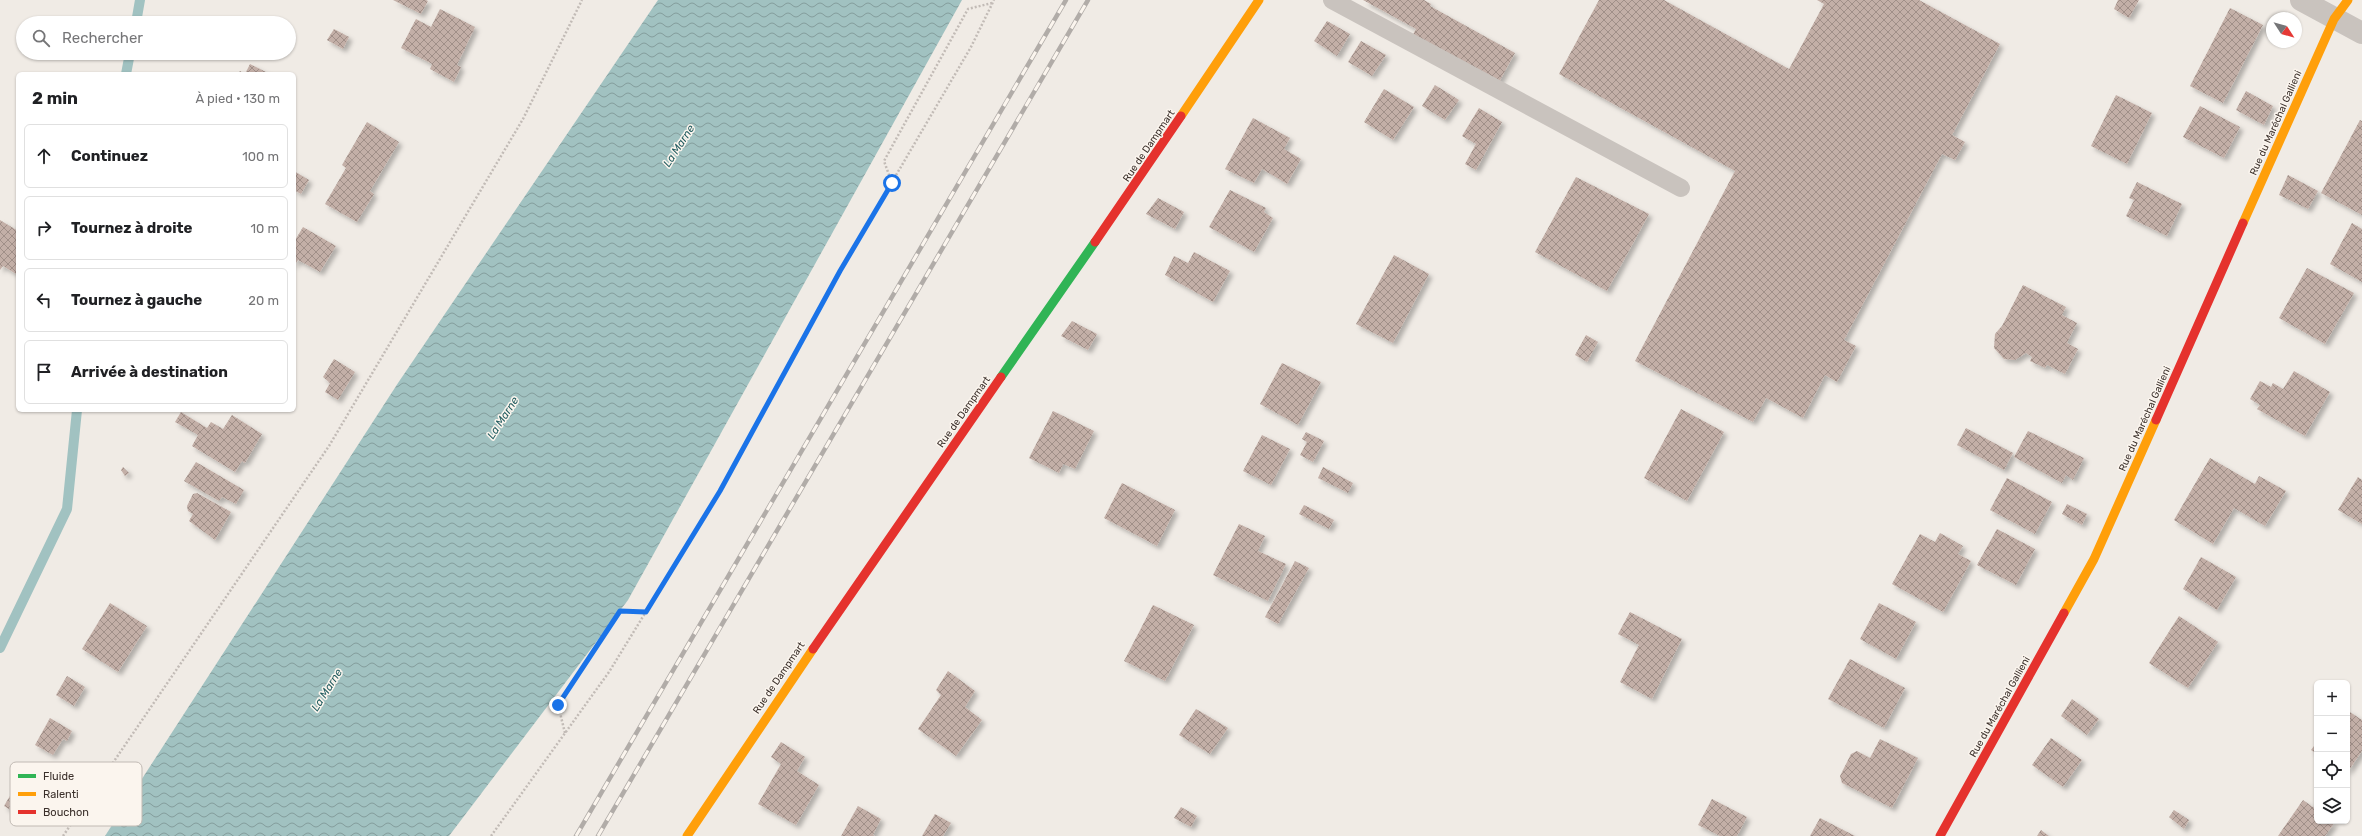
<!DOCTYPE html>
<html lang="fr">
<meta charset="utf-8">
<style>
body{margin:0;font-family:Rubik,sans-serif;background:#f6f6f6;color:#202124}
.controls{position:absolute;right:12px;bottom:12px;display:grid;overflow:hidden;border-radius:6px;box-shadow:0 1px 3px #0004}
.controls button{width:36px;height:36px;display:grid;place-items:center;padding:0;border:0;border-bottom:1px solid #e0e0e0;background:#fff;color:#202124;font:20px sans-serif}
.compass{position:absolute;left:2266px;top:12px;width:36px;height:36px;border-radius:50%;background:#fff;box-shadow:0 1px 3px #0004;rotate:126deg}
.stop{position:absolute;width:12px;height:12px;margin:-9px;border:3px solid #1a73e8;border-radius:50%;background:#fff}
.stop.end{background:#1a73e8;border-color:#fff;box-shadow:0 1px 4px #0008}
.list{margin:0;padding:0;list-style:none}
h2{display:flex;justify-content:space-between;align-items:center;height:52px;margin:0;padding:0 16px;font-size:17px}
h2 small{font-size:13px;font-weight:400;color:#757577}
.list li{display:grid;grid-template-columns:26px 1fr auto;gap:12px;align-items:center;box-sizing:border-box;height:64px;margin:0 8px 8px;padding:0 8px;border:1px solid #e0e0e0;border-radius:6px}
.list b{display:block;font-size:15px;white-space:nowrap}
.list em{font-size:13px;font-style:normal;color:#757577}
.icon{flex:none;width:22px;height:22px;fill:none;stroke:currentColor;stroke-width:2;stroke-linecap:round;stroke-linejoin:round}
.map{position:relative;flex:none;width:2362px;height:836px;overflow:hidden}
.search{position:absolute;background:#fff;box-shadow:0 1px 3px #0004;left:16px;top:16px;width:280px;height:44px;display:flex;align-items:center;gap:10px;box-sizing:border-box;padding:0 14px;border-radius:22px;color:#757577;font-size:15px}
.panel{position:absolute;background:#fff;box-shadow:0 1px 3px #0004;left:16px;top:72px;width:280px;height:340px;border-radius:6px}
.map>svg:first-child{display:block}
.water{fill:url(#water-waves)}
.lines{fill:none;stroke-linecap:round;stroke-linejoin:round}
.stream{stroke:#a1c2c1;stroke-width:10}
.building{fill:url(#building-cross-hatch);filter:url(#shadow)}
.path{stroke:#c2bbb6;stroke-width:2.5;stroke-dasharray:2 2;stroke-linecap:butt}
.lane{stroke:#c9c3be;stroke-width:18}
.street{stroke:#c9c3be;stroke-width:22}
.fast{stroke:#30b455;stroke-width:9}
.slow{stroke:#ff9f0a;stroke-width:9}
.jam{stroke:#e5322d;stroke-width:9}
.rail-casing{stroke:#b1aca8;stroke-width:4.5}
.rail{stroke:#fbf5ee;stroke-width:3;stroke-dasharray:9;stroke-linecap:butt}
.route{stroke:#1a73e8;stroke-width:5}
.labels{text-anchor:middle;dominant-baseline:central;stroke-width:3;stroke-linejoin:round;paint-order:stroke}
.street-label{font-size:10px;fill:#3b302b;stroke:#fbf5ee}
.water-label{font-size:11px;font-style:italic;fill:#1f5a5e;stroke:#fbf5ee}
.key{fill:#fbf5ee;stroke:#c1bab4;stroke-width:1}
.key-label{font-size:11px;fill:#3b302b}
</style>
<div class="map">
<svg width="2362" height="836" viewBox="0 0 2362 836">
<defs>
<pattern id="water-waves" width="16" height="10" patternUnits="userSpaceOnUse"><rect width="16" height="10" fill="#a1c2c1"/><path d="M0 5q4-4 8 0t8 0" fill="none" stroke="#849e9d"/></pattern>
<pattern id="building-cross-hatch" width="8" height="8" patternUnits="userSpaceOnUse"><rect width="8" height="8" fill="#c3afa7"/><path d="M0 0l8 8M0 8l8-8" fill="none" stroke="#a08f88"/></pattern>
<filter id="shadow"><feDropShadow dx="3.5" dy="3.5" stdDeviation="2" flood-color="#0004"/></filter>
</defs>
<rect width="100%" height="100%" fill="#f0ebe5"/>
<path class="water" d="M658,0H962L628,600L449,836H105L398,383Z"/>
<g class="lines">
<path class="stream" d="M136,23L140,0
M126,74L130,53
M0,648L67,509L77,410"/>
</g>
<path class="building" d="M393,0H426L428,1L421,14Z
M1363,0H1424L1431,4L1430,6L1515,53L1499,82L1412,36L1416,29Z
M1599,0H1664L1789,69L1824,4L1817,0H1919L2000,44L1952,135L1965,142L1955,160L1942,154L1844,340L1856,346L1837,382L1825,375L1803,418L1766,398L1753,422L1635,361L1735,171L1559,74Z
M2118,0H2139L2129,18L2114,9Z
M2230,8L2263,25L2223,103L2190,86Z
M440,9L475,27L457,65L461,67L454,82L430,69L432,64L401,48L416,19L431,27Z
M1327,21L1350,34L1337,56L1314,41Z
M334,29L349,37L343,49L327,40Z
M1361,41L1386,55L1372,76L1348,62Z
M250,64L270,74H238L240,71L245,74Z
M1435,85L1459,100L1445,120L1422,106Z
M1384,89L1414,107L1393,140L1364,122Z
M2246,91L2273,106L2264,125L2236,110Z
M2116,95L2152,113L2127,164L2091,146Z
M2200,106L2240,127L2224,158L2183,137Z
M1479,108L1502,122L1476,170L1465,164L1476,144L1462,136Z
M1253,118L1290,138L1284,149L1301,159L1287,184L1262,169L1254,183L1225,169Z
M2360,120L2362,121V215L2321,193Z
M367,122L399,142L370,191L374,194L357,222L325,204L346,168L342,165Z
M294,171L309,180L301,194L294,190Z
M2288,175L2318,191L2308,209L2279,195Z
M1576,177L1649,214L1607,291L1535,252Z
M2137,182L2182,204L2167,236L2126,216L2134,200L2129,198Z
M1230,190L1266,208L1264,212L1273,218L1254,252L1209,227Z
M1158,198L1184,212L1175,229L1146,214Z
M0,220L18,231V271L16,274L3,266L0,270Z
M2352,223L2362,229V282L2330,264Z
M303,227L336,246L320,272L298,260L294,266V242Z
M1194,252L1230,271L1213,302L1165,275L1174,256L1188,263Z
M1394,255L1429,274L1393,343L1356,324Z
M2307,268L2354,293L2325,344L2279,318Z
M2023,285L2066,307L2062,315L2077,323L2067,343L2078,349L2065,374L2047,365L2045,368L2030,361L2032,357L2026,353L2015,360L2004,359L1994,348L1995,334L2002,326Z
M1072,321L1097,334L1088,350L1061,336Z
M1586,335L1598,342L1587,362L1575,355Z
M334,359L355,372L338,400L325,392L330,383L323,377Z
M1282,363L1321,382L1298,425L1260,404Z
M2294,371L2330,392L2305,436L2257,409L2260,405L2250,399L2260,381L2271,387L2273,383L2283,389Z
M1681,409L1724,432L1687,501L1644,478Z
M1053,411L1094,431L1075,469L1063,464L1059,473L1029,458Z
M181,412L207,428L211,422L223,429L232,415L262,434L245,463L242,461L235,472L192,446L198,435L175,422Z
M1966,428L2013,453L2004,470L1957,445Z
M2028,431L2084,458L2073,480L2066,475L2062,483L2014,457Z
M1306,432L1324,441L1313,462L1300,455L1307,442L1302,439Z
M1262,435L1290,449L1271,485L1243,471Z
M2210,458L2255,484L2259,476L2286,491L2265,526L2234,508L2213,544L2174,520Z
M196,462L244,490L236,504L222,497L219,501L184,481Z
M123,467L129,473L125,476L121,470Z
M1323,467L1353,483L1348,493L1318,478Z
M2358,477L2362,480V524L2338,510Z
M2007,478L2052,502L2035,534L1990,510Z
M1122,483L1175,510L1157,546L1104,518Z
M197,493L231,512L215,540L189,521L193,514L188,511L187,506L193,494Z
M2067,504L2087,514L2082,525L2062,514Z
M1304,505L1334,520L1329,529L1299,514Z
M1239,524L1265,536L1258,551L1286,564L1268,601L1213,575Z
M1997,529L2035,549L2016,585L1977,565Z
M1940,533L1963,546L1958,554L1971,561L1943,612L1892,584L1920,534L1935,542Z
M2201,557L2236,577L2217,610L2183,589Z
M1295,561L1309,568L1278,624L1265,617Z
M110,603L147,626L118,672L82,649Z
M1879,603L1916,622L1896,659L1860,639Z
M1153,605L1194,625L1165,681L1124,661Z
M1630,612L1682,639L1652,699L1620,682L1639,645L1618,634Z
M2179,616L2218,642L2188,688L2149,663Z
M1850,659L1905,688L1884,728L1828,699Z
M948,671L975,691L965,707L982,720L956,756L918,729L941,695L936,690Z
M67,676L85,687L74,706L56,695Z
M2072,699L2099,719L2087,735L2061,716Z
M1196,709L1228,728L1210,754L1179,735Z
M2347,710L2362,720V751L2347,773Z
M50,718L72,731L67,741L63,739L53,755L35,745Z
M2051,738L2082,760L2063,787L2032,765Z
M1880,739L1918,758L1892,808L1842,783L1840,776L1851,754L1857,751L1870,758Z
M781,742L805,757L797,771L819,785L796,825L758,804L781,764L771,757Z
M2317,742V754L2311,750Z
M24,772L42,782L36,792L47,799L39,813L28,806L22,817L4,806Z
M1712,799L1747,817L1737,836H1720L1698,825Z
M2303,800L2317,810V821L2335,822L2325,836H2278Z
M858,806L881,819L873,835L875,836H841Z
M1181,807L1197,816L1191,827L1174,818Z
M2174,810L2189,820L2184,829L2169,817Z
M935,814L951,823L943,836H922Z
M1820,818L1855,836H1810Z
M2041,830L2049,836H2037Z"/>
<g class="lines">
<path class="path" d="M892,183L884,161L968,9L992,3
M565,733L558,705L620,611L646,612
M63,836L329,446L523,119L582,0
M491,836L609,672L720,491L840,271L971,47L994,0"/>
<path class="lane" d="M1332,0L1681,188"/>
<path class="street" d="M2301,0L2362,33"/>
<path class="fast" d="M1001,377L1095,242"/>
<path class="slow" d="M1181,116L1259,0
M2243,223L2334,19L2348,0
M2064,613L2094,559L2156,420
M687,836L813,649"/>
<path class="jam" d="M1095,242L1181,116
M2156,420L2243,223
M813,649L1001,377
M1940,836L2064,613"/>
<defs>
<path id="rail" d="M576,836L1066,0
M598,836L1088,0"/>
</defs>
<use href="#rail" class="rail-casing"/>
<use href="#rail" class="rail"/>
</g>
<g class="lines">
<path class="route" d="M558,705L620,611L646,612L720,491L840,271L892,183"/>
</g>
<g class="labels">
<g class="street-label">
<text transform="translate(2276 123) rotate(-66)">Rue du Maréchal Gallieni</text>
<text transform="translate(1149 146) rotate(-56)">Rue de Dampmart</text>
<text transform="translate(964 412) rotate(-55)">Rue de Dampmart</text>
<text transform="translate(2145 419) rotate(-66)">Rue du Maréchal Gallieni</text>
<text transform="translate(779 678) rotate(-56)">Rue de Dampmart</text>
<text transform="translate(2000 707) rotate(-61)">Rue du Maréchal Gallieni</text>
</g>
<g class="water-label">
<text transform="translate(679 146) rotate(-57)">La Marne</text>
<text transform="translate(503 418) rotate(-57)">La Marne</text>
<text transform="translate(327 690) rotate(-58)">La Marne</text>
</g>
</g>
<rect x="10" y="762" width="132" height="64" rx="6" class="key"/>
<rect x="18" y="774" width="18" height="4" fill="#30b455"/>
<rect x="18" y="792" width="18" height="4" fill="#ff9f0a"/>
<rect x="18" y="810" width="18" height="4" fill="#e5322d"/>
<g class="key-label">
<text x="43" y="780">Fluide</text>
<text x="43" y="798">Ralenti</text>
<text x="43" y="816">Bouchon</text>
</g>
</svg>
<div class="controls">
<button>+</button>
<button>−</button>
<button><svg class="icon" aria-label="locate" viewBox="0 0 24 24"><circle cx="12" cy="12" r="6"/><path d="M12 2v4M12 18v4M2 12h4M18 12h4"/></svg></button>
<button><svg class="icon" aria-label="layers" viewBox="0 0 24 24"><path d="M12 4l9 5-9 5-9-5zM3 14l9 5 9-5"/></svg></button>
</div>
<svg class="compass" viewBox="-18 -18 36 36"><path d="M0-13l5 13h-10z" fill="#e53935"/><path d="M0 13l5-13h-10z" fill="#757577"/></svg>
<div class="stop" style="left:892px;top:183px"></div>
<div class="stop end" style="left:558px;top:705px"></div>
<div class="search"><svg class="icon" aria-label="search" viewBox="0 0 24 24"><circle cx="10" cy="10" r="6"/><path d="M15 15l6 6"/></svg>Rechercher</div>
<section class="panel">
<h2>2 min<small>À pied · 130 m</small></h2>
<ul class="list">
<li><svg class="icon" aria-label="ahead" viewBox="0 0 24 24"><path d="M12 20V5M6 11l6-6 6 6"/></svg><div><b>Continuez</b></div><em>100 m</em></li>
<li><svg class="icon" aria-label="right" viewBox="0 0 24 24"><path d="M7 20v-9h11M14 6l5 5-5 5"/></svg><div><b>Tournez à droite</b></div><em>10 m</em></li>
<li><svg class="icon" aria-label="left" viewBox="0 0 24 24"><path d="M17 20v-9H6M10 6l-5 5 5 5"/></svg><div><b>Tournez à gauche</b></div><em>20 m</em></li>
<li><svg class="icon" aria-label="arrive" viewBox="0 0 24 24"><path d="M6 21V4h12l-3 4 3 4H6"/></svg><div><b>Arrivée à destination</b></div></li>
</ul>
</section>
</div>
